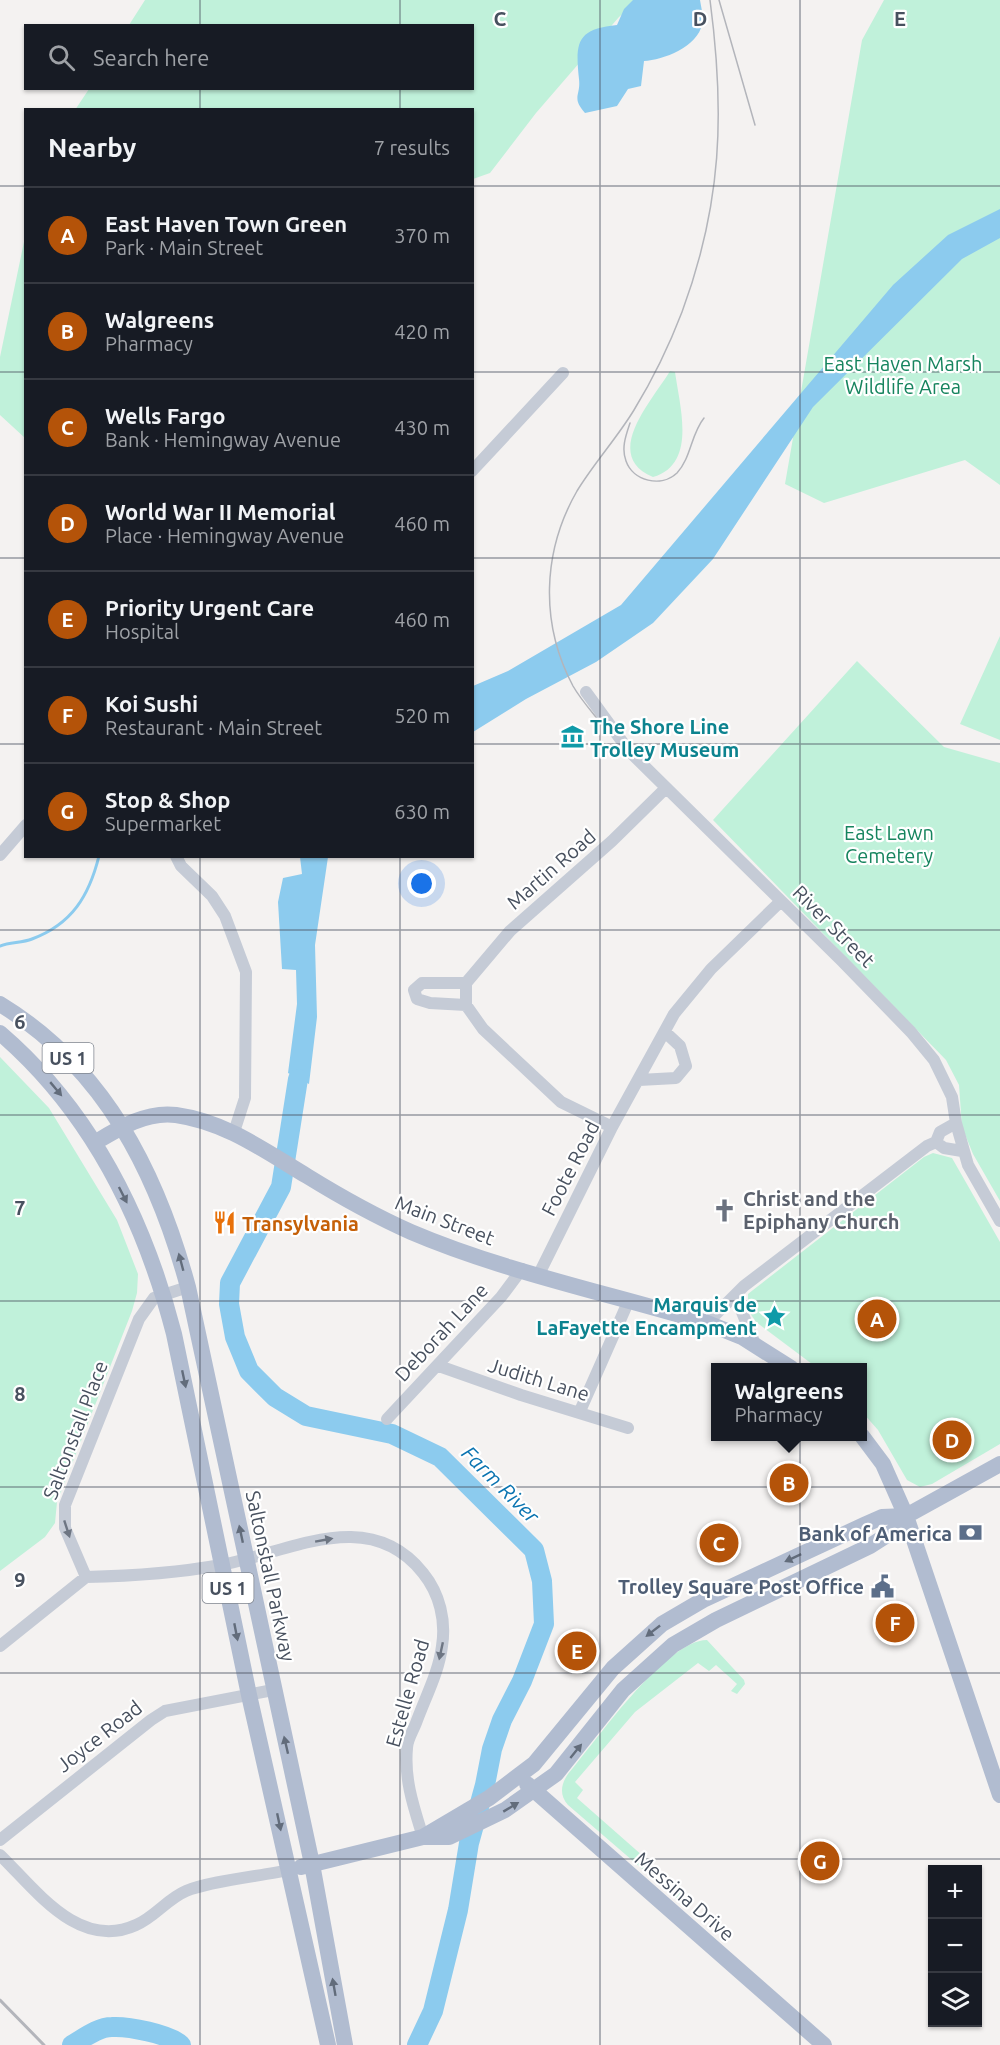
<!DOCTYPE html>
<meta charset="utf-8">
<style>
body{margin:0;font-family:Ubuntu,sans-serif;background:#242831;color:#f1f3f6}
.controls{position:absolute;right:18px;bottom:18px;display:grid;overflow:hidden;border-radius:0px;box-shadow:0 2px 4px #0004}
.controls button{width:54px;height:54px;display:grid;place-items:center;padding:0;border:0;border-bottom:2px solid #363941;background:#171b24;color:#f1f3f6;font:30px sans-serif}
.you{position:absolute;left:422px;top:884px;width:21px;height:21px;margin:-15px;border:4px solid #fff;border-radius:50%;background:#1a73e8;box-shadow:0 0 0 9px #1a73e833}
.badge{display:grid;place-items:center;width:39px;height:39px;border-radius:50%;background:#b45309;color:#fff;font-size:20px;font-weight:700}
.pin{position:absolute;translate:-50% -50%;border:3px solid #fff;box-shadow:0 2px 6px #0006}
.popup{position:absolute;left:711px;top:1363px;width:156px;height:78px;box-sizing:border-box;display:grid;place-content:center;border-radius:0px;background:#171b24;filter:drop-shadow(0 2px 4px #0005);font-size:20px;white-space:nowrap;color:#9ea1a6}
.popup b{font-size:22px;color:#f1f3f6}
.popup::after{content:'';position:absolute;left:50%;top:100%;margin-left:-12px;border:12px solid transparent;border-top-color:#171b24}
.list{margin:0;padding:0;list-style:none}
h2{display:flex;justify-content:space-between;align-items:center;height:78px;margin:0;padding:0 24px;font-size:26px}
h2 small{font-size:20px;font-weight:400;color:#9ea1a6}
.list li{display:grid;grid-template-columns:39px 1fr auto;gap:18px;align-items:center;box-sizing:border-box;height:96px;padding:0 24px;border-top:2px solid #363941}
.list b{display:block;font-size:22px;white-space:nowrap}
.list p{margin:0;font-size:20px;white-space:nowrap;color:#9ea1a6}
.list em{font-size:20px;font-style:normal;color:#9ea1a6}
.icon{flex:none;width:33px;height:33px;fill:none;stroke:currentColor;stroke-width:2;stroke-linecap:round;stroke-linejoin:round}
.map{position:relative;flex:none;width:1000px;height:2045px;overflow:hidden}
.search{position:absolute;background:#171b24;box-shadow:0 2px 4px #0004;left:24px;top:24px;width:450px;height:66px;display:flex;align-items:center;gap:15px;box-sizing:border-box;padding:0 21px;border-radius:0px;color:#9ea1a6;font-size:22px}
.panel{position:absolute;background:#171b24;box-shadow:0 2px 4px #0004;left:24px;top:108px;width:450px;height:750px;border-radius:0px}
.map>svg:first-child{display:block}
.green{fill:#c0f1da}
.water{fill:#8ccbee}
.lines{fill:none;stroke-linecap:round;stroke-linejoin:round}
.stream{stroke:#8ccbee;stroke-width:3}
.river{stroke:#8ccbee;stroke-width:20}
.minor{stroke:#c5cbd6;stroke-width:12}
.major{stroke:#b1bcd0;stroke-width:16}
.tram{stroke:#b3b5bb;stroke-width:1.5}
.rail{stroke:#b3b5bb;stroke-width:3}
.oneway{fill:#626c7b}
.oneway2{fill:#6e7683}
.grid{fill:none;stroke:#48515f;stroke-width:1.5;stroke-opacity:0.55}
.labels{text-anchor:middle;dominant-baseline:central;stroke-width:4.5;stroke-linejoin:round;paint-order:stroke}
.shield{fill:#fff;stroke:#7f858f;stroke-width:1.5}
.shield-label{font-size:18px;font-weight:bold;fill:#48515f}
.park-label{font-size:20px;fill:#16845e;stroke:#fff}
.culture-label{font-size:20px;font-weight:bold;fill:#0d838f;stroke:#fff;text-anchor:start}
.street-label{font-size:20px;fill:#48515f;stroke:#fff}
.worship-label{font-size:20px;font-weight:bold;fill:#5b616d;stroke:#fff;text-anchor:start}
.food-label{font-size:20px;font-weight:bold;fill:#c56008;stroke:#fff;text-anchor:start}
.service-label{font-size:20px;font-weight:bold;fill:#4e5e75;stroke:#fff;text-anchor:end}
.water-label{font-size:21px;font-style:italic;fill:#0a74b1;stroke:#fff}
.grid-label{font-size:20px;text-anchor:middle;font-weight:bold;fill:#48515f;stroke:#fff;stroke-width:4.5;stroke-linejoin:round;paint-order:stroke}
</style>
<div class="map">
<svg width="1000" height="2045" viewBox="0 0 1000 2045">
<rect width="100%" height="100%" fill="#f4f2f1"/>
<path class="green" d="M145,0H639L619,17L536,113L490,173L473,179L472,110H75L89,89L472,88V26L129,25Z
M884,0H1000V485L965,460L824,503L785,484L862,40Z
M25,237V438L0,415V357Z
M670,371L675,372C680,408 697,464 653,477C601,455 652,401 670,371Z
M1000,636V740L960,724Z
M857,661L944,747L1000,763V1201L973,1154L962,1127L959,1085L946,1060L713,820Z
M0,1057L49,1108L117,1220L138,1274L137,1293L132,1311L57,1502L55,1523L45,1537L0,1571Z
M933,1153L952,1158L1000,1242V1444L932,1484L920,1487L907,1480L878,1430L863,1413L862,1368L816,1367L756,1322L748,1310V1294L753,1290L924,1157Z
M707,1640L744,1680L745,1684L737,1694L731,1691L737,1684L716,1665L709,1671L698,1663L635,1712L575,1782L583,1790L577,1798L685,1893L684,1897L676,1898L568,1805C559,1795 561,1784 568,1774C595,1743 665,1640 707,1640Z"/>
<path class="water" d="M633,0H700C701,7 704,17 702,24C698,47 663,60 644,61L641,86L628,89L617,106L585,113C571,97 581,96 579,79C575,42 577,29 617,25L624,9Z
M1000,209V238L962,259L813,407L713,559L653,623L596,662L526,699L473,732V686L508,671L621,605L893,285L948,235Z
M300,857H328L315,945L317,1017L309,1084L288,1073L297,1004L296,970L282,969L278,902L283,878L302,874Z"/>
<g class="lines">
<path class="stream" d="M0,946C10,942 22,943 32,939C72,924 89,896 99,856"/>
<path class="river" d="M298,1079L281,1187L230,1283L229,1304L235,1337L249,1371L275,1397L306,1416L392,1434L440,1457L534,1550L542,1581L544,1624L522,1681L502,1720L492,1749L485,1785L469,1843L458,1910L433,2011L417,2045
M72,2045C84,2038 98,2027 112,2027C128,2026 169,2034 181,2045"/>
<path class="minor" d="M472,471L563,373
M586,692L629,751L842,961L911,1032L934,1060L952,1097L956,1123L968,1165L1000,1221
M0,855L26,825
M176,856L181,866L212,896L225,916L246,972L245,1098L234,1132
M466,983L510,931L612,841L666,788
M466,1005L430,1003L417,999L414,990L422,983H466V1005L483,1029L561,1102L612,1127
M639,1080L676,1078L686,1066L680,1046L665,1032
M936,1142L940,1132L956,1123
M539,1274L612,1127L674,1014L711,969L781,901
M735,1295L755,1344
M707,1323L744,1286L927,1146L936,1142L944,1148L962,1151
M439,1366L521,1395L628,1428
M580,1411L629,1300
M387,1419L501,1297L522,1269
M86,1577C131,1576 177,1573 221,1565C290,1552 369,1505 423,1573C440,1594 446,1621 442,1646C439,1672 425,1698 416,1723C413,1731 407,1740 407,1748C404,1780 414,1808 423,1837
M86,1577L65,1528V1505L139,1319L154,1298L188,1287
M0,1646L86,1577
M0,1840L151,1720L165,1711L273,1690
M0,1855C36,1890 79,1951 136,1925C155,1917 167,1899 186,1891C210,1881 261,1876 289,1870"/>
<path class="major" d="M0,1004C105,1068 157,1173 188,1287L312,1864L345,2045
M0,1033C92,1112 144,1218 174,1334L249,1695L328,2045
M96,1142C119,1128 147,1111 176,1115C226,1122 265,1151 307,1176C341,1197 375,1216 411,1232C502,1271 611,1294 707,1323L742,1337L791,1368
M862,1436L883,1464L906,1516L1000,1795
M527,1784L824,2045
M423,1837L489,1798L534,1764L613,1668L662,1624L703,1600L864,1525L882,1517L906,1516
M301,1867L423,1837H449L505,1810L556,1774L623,1690L673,1645L716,1620L870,1546L895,1530L906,1516L1000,1464"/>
<path class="tram" d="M719,0L755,125
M630,423C626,435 621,448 626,461C633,481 661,488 677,473C691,458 691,434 704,418
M603,726C593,713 581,700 573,686C540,624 542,552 577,491C594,463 617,438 634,410C653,379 669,346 682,312C722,204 725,113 710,0"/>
<path class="rail" d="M0,2000L44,2045"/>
</g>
<defs><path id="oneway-solid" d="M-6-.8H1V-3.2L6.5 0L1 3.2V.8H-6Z" transform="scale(1.5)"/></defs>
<g class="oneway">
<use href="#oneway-solid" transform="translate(56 1089) rotate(50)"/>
<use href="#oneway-solid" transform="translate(123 1195) rotate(63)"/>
<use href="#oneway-solid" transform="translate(181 1262) rotate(-105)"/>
<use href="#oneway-solid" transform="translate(184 1379) rotate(78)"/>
<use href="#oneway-solid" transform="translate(241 1534) rotate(-102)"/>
<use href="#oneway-solid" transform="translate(793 1558) rotate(155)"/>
<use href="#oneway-solid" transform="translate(653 1631) rotate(142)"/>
<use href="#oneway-solid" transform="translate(236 1632) rotate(79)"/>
<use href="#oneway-solid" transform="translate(286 1745) rotate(-103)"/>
<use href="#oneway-solid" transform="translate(576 1751) rotate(-51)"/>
<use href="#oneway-solid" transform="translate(511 1807) rotate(-31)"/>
<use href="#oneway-solid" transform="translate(279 1822) rotate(78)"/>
<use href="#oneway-solid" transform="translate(334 1987) rotate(-100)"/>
</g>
<g class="oneway2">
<use href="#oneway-solid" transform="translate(67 1529) rotate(72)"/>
<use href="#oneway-solid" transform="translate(324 1540) rotate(-10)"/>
<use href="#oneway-solid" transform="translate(441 1651) rotate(102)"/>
</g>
<path class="grid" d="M200,0V26M400,0V26M600,0V2045M800,0V2045M200,88V110M400,88V110M0,186H26M472,186H1000M0,372H26M472,372H1000M0,558H26M472,558H1000M0,744H26M472,744H1000M200,856V2045M400,856V2045M0,930H1000M0,1115H1000M0,1301H1000M0,1487H1000M0,1673H1000M0,1859H1000"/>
<defs>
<symbol id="museum-bare" viewBox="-9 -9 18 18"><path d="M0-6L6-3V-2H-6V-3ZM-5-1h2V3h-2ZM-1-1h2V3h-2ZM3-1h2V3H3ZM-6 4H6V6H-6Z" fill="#0f9aa8" stroke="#fff" stroke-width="2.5" paint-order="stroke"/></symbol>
<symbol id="church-bare" viewBox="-9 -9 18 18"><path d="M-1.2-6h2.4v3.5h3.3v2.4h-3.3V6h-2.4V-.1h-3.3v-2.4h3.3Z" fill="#6b7280" stroke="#fff" stroke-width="2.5" paint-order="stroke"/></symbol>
<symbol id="restaurant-bare" viewBox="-9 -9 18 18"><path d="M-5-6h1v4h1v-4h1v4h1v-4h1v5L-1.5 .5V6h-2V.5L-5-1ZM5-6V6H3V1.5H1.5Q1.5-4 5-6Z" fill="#e8710a" stroke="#fff" stroke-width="2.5" paint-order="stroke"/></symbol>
<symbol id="sight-bare" viewBox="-9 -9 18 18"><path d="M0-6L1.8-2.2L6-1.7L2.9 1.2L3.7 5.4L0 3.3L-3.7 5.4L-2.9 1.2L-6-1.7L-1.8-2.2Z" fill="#0f9aa8" stroke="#fff" stroke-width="2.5" paint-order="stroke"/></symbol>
<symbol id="bank-bare" viewBox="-9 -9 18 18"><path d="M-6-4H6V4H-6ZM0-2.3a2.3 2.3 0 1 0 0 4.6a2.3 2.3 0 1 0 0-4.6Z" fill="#5c6f8a" stroke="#fff" stroke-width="2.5" paint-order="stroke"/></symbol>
<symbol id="civic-bare" viewBox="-9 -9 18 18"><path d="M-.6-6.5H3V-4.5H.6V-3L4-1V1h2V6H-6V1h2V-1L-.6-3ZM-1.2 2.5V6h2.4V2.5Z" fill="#5c6f8a" stroke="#fff" stroke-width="2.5" paint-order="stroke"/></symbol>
</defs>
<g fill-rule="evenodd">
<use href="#museum-bare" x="556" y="720" width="33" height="33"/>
<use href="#church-bare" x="708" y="1194" width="33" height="33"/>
<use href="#restaurant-bare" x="208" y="1206" width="33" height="33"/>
<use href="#sight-bare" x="758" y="1300" width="33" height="33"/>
<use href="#bank-bare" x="954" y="1516" width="33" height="33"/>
<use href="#civic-bare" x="866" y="1570" width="33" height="33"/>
</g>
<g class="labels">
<g class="shield">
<rect x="42.5" y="1043" width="51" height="30" rx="4.5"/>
<rect x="202.5" y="1573" width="51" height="30" rx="4.5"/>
</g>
<g class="shield-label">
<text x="68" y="1058">US 1</text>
<text x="228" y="1588">US 1</text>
</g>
<g class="park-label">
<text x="903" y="363">East Haven Marsh<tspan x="903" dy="23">Wildlife Area</tspan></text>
<text x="889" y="832">East Lawn<tspan x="889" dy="23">Cemetery</tspan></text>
</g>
<g class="culture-label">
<text x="590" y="726">The Shore Line<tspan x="590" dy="23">Trolley Museum</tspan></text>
<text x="757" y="1304" text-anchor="end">Marquis de<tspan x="757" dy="23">LaFayette Encampment</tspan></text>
</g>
<g class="street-label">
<text transform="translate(551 869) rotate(-41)">Martin Road</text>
<text transform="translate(834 926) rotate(45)">River Street</text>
<text transform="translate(570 1168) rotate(-63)">Foote Road</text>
<text transform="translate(445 1220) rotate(21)">Main Street</text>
<text transform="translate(441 1332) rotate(-47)">Deborah Lane</text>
<text transform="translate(539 1379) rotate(17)">Judith Lane</text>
<text transform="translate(75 1430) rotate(-69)">Saltonstall Place</text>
<text transform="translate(271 1576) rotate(78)">Saltonstall Parkway</text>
<text transform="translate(407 1693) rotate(-74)">Estelle Road</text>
<text transform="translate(99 1736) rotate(-38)">Joyce Road</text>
<text transform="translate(685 1896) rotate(41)">Messina Drive</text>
</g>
<g class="worship-label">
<text x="743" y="1198">Christ and the<tspan x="743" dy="23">Epiphany Church</tspan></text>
</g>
<g class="food-label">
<text x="242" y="1223">Transylvania</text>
</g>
<g class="service-label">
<text x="952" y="1533">Bank of America</text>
<text x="864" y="1586">Trolley Square Post Office</text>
</g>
<g class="water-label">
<text transform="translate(501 1484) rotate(45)">Farm River</text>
</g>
</g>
<g class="grid-label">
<text x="500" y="26">C</text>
<text x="700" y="26">D</text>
<text x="900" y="26">E</text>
<text x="20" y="1029">6</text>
<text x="20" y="1215">7</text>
<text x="20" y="1401">8</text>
<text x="20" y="1587">9</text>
</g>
</svg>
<div class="controls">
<button>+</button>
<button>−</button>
<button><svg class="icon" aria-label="layers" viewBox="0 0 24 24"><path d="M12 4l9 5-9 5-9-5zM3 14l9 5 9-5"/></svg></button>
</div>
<div class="you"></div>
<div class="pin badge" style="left:877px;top:1319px">A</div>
<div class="pin badge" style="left:789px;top:1483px">B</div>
<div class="popup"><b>Walgreens</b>Pharmacy</div>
<div class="pin badge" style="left:719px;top:1543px">C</div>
<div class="pin badge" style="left:952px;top:1440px">D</div>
<div class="pin badge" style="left:577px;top:1651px">E</div>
<div class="pin badge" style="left:895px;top:1623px">F</div>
<div class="pin badge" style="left:820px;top:1861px">G</div>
<div class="search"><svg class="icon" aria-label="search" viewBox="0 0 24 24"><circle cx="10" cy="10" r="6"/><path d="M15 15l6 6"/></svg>Search here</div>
<section class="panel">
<h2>Nearby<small>7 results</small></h2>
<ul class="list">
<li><span class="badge">A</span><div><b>East Haven Town Green</b><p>Park · Main Street</p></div><em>370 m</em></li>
<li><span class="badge">B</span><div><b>Walgreens</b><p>Pharmacy</p></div><em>420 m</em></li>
<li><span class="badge">C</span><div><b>Wells Fargo</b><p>Bank · Hemingway Avenue</p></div><em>430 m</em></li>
<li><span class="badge">D</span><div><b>World War II Memorial</b><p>Place · Hemingway Avenue</p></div><em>460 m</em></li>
<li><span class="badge">E</span><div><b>Priority Urgent Care</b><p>Hospital</p></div><em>460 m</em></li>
<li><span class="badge">F</span><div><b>Koi Sushi</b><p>Restaurant · Main Street</p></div><em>520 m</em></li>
<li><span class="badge">G</span><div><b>Stop &amp; Shop</b><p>Supermarket</p></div><em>630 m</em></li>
</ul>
</section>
</div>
